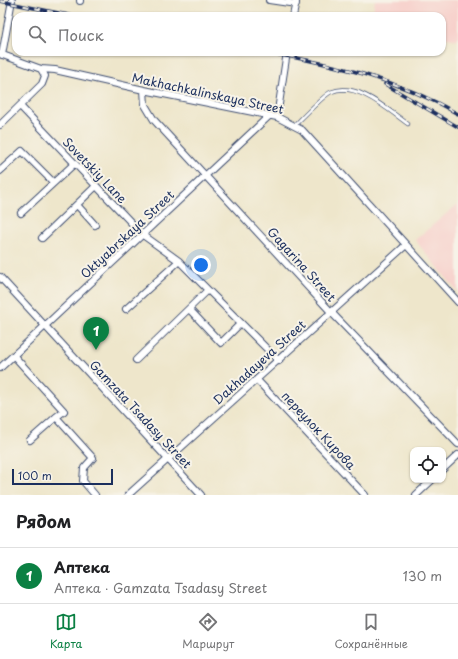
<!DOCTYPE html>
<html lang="ru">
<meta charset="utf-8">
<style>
body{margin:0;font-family:"Playpen Sans",sans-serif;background:#f6f6f6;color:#202124}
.controls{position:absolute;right:12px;bottom:12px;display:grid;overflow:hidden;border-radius:8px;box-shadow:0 1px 3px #0004}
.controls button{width:36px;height:36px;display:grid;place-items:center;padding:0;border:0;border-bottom:1px solid #e0e0e0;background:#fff;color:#202124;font:20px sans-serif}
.scale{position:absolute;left:12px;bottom:10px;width:101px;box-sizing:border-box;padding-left:4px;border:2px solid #1b2f5e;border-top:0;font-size:11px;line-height:14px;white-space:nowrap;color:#1b2f5e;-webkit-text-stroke:3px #f7f3e8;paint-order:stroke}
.you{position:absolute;left:201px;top:265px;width:14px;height:14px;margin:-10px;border:3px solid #fff;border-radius:50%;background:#1a73e8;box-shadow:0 0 0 6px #1a73e833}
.badge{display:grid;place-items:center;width:26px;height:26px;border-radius:50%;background:#0b8043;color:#fff;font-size:13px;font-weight:700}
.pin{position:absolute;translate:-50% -33px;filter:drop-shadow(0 1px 2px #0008)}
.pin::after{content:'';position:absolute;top:21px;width:14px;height:12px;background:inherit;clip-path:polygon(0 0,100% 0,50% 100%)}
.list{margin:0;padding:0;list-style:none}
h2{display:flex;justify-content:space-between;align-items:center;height:52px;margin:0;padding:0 16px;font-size:17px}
h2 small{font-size:13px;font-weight:400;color:#757577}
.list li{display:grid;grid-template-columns:26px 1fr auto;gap:12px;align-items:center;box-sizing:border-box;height:56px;padding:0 16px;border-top:1px solid #e0e0e0}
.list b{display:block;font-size:15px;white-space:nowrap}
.list p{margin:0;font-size:13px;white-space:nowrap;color:#757577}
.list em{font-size:13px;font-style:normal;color:#757577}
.icon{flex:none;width:22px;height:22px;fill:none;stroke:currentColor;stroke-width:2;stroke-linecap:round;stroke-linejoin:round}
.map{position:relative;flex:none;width:458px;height:495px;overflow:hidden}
.search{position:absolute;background:#fff;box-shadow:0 1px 3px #0004;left:12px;right:12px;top:12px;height:44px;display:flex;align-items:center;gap:10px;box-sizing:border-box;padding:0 14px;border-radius:12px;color:#757577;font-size:15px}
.sheet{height:108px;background:#fff}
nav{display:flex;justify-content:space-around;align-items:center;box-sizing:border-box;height:56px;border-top:1px solid #e0e0e0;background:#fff;font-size:11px;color:#757577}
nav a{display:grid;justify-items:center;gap:2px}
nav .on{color:#0b8043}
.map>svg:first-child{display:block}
.built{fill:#f7d0cb}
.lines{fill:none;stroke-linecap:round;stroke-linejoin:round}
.lane-casing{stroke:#3b4a6e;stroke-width:4.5}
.street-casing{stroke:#3b4a6e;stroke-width:8}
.lane{stroke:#fff;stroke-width:3}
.street{stroke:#fff;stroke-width:6}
.rail-casing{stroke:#1b2f5e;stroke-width:3.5}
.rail{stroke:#f7f3e8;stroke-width:2;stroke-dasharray:6;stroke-linecap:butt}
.labels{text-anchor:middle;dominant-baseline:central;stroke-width:4;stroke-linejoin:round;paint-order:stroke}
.street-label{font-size:12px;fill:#1b2f5e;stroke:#f7f3e8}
</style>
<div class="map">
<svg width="458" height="495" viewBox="0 0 458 495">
<rect width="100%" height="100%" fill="#f7f3e8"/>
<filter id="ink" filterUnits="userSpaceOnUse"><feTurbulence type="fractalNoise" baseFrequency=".025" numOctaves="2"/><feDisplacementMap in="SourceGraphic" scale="8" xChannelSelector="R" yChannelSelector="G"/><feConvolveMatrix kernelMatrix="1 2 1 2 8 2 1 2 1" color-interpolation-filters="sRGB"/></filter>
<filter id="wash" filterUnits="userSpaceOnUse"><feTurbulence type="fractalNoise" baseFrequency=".012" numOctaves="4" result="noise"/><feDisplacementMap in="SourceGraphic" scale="16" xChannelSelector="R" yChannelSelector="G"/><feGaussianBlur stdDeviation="0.9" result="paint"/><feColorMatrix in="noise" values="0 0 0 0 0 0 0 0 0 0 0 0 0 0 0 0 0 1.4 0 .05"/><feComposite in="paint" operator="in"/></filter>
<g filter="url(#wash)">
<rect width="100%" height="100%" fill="#eee6cb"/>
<path class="built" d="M375,0H458V40L442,37V16H372Z
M458,204V292L415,240Z"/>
</g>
<g filter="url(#ink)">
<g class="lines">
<defs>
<path id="lane" d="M295,125C302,118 324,95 331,92C357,81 388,110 408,124"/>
<path id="street" d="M269,0L296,4
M80,1V0
M293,16L296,2
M0,54L41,69L55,70L144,90L277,117L302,130L458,302
M2,55L12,0
M144,90L145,105L154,120L331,312L458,444
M21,107L143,235L179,261L279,361
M277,117L287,52
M0,125L42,84L45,76L41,69
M0,171L22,151L53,182
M77,205L95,225
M21,213L74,164
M42,238L96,186
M0,277L201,495
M126,309L179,261
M189,309L221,343L241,323
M14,356L64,411L56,417L93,458L84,468L83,481L95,495
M136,360L208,290
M0,368L269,116
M257,380L365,495
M30,440L56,417
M443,469L458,455
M128,495L406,245
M416,495L432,480"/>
</defs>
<use href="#lane" class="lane-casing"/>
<use href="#street" class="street-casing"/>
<use href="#lane" class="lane"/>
<use href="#street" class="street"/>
<defs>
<path id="rail" d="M0,1L73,16
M265,52C333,64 398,79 458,114
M385,84L458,127"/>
</defs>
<use href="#rail" class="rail-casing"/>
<use href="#rail" class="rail"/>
</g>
</g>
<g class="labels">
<g class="street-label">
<text transform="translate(208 93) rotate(12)">Makhachkalinskaya Street</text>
<text transform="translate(95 170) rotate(46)">Sovetskiy Lane</text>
<text transform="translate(127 234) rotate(-43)">Oktyabrskaya Street</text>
<text transform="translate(302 264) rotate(48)">Gagarina Street</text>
<text transform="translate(259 362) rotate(-42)">Dakhadayeva Street</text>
<text transform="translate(141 414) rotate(47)">Gamzata Tsadasy Street</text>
<text transform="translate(319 430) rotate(47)">переулок Кирова</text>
</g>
</g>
</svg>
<div class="controls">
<button><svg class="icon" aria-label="locate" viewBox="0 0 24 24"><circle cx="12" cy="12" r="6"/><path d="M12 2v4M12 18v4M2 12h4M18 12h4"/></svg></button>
</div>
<div class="scale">100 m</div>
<div class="you"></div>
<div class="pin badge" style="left:96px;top:350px">1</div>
<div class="search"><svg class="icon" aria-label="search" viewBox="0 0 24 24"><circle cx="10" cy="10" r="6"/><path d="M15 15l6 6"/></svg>Поиск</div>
</div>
<section class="sheet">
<h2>Рядом<small></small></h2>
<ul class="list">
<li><span class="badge">1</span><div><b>Аптека</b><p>Аптека · Gamzata Tsadasy Street</p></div><em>130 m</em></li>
</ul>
</section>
<nav>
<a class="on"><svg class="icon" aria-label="map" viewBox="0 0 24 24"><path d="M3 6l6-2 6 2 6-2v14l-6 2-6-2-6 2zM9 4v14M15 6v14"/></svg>Карта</a>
<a><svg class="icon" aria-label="directions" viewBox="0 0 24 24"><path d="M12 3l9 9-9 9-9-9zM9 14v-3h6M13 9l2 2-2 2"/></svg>Маршрут</a>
<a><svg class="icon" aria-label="saved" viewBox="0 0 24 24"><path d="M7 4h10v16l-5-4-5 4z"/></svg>Сохранённые</a>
</nav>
